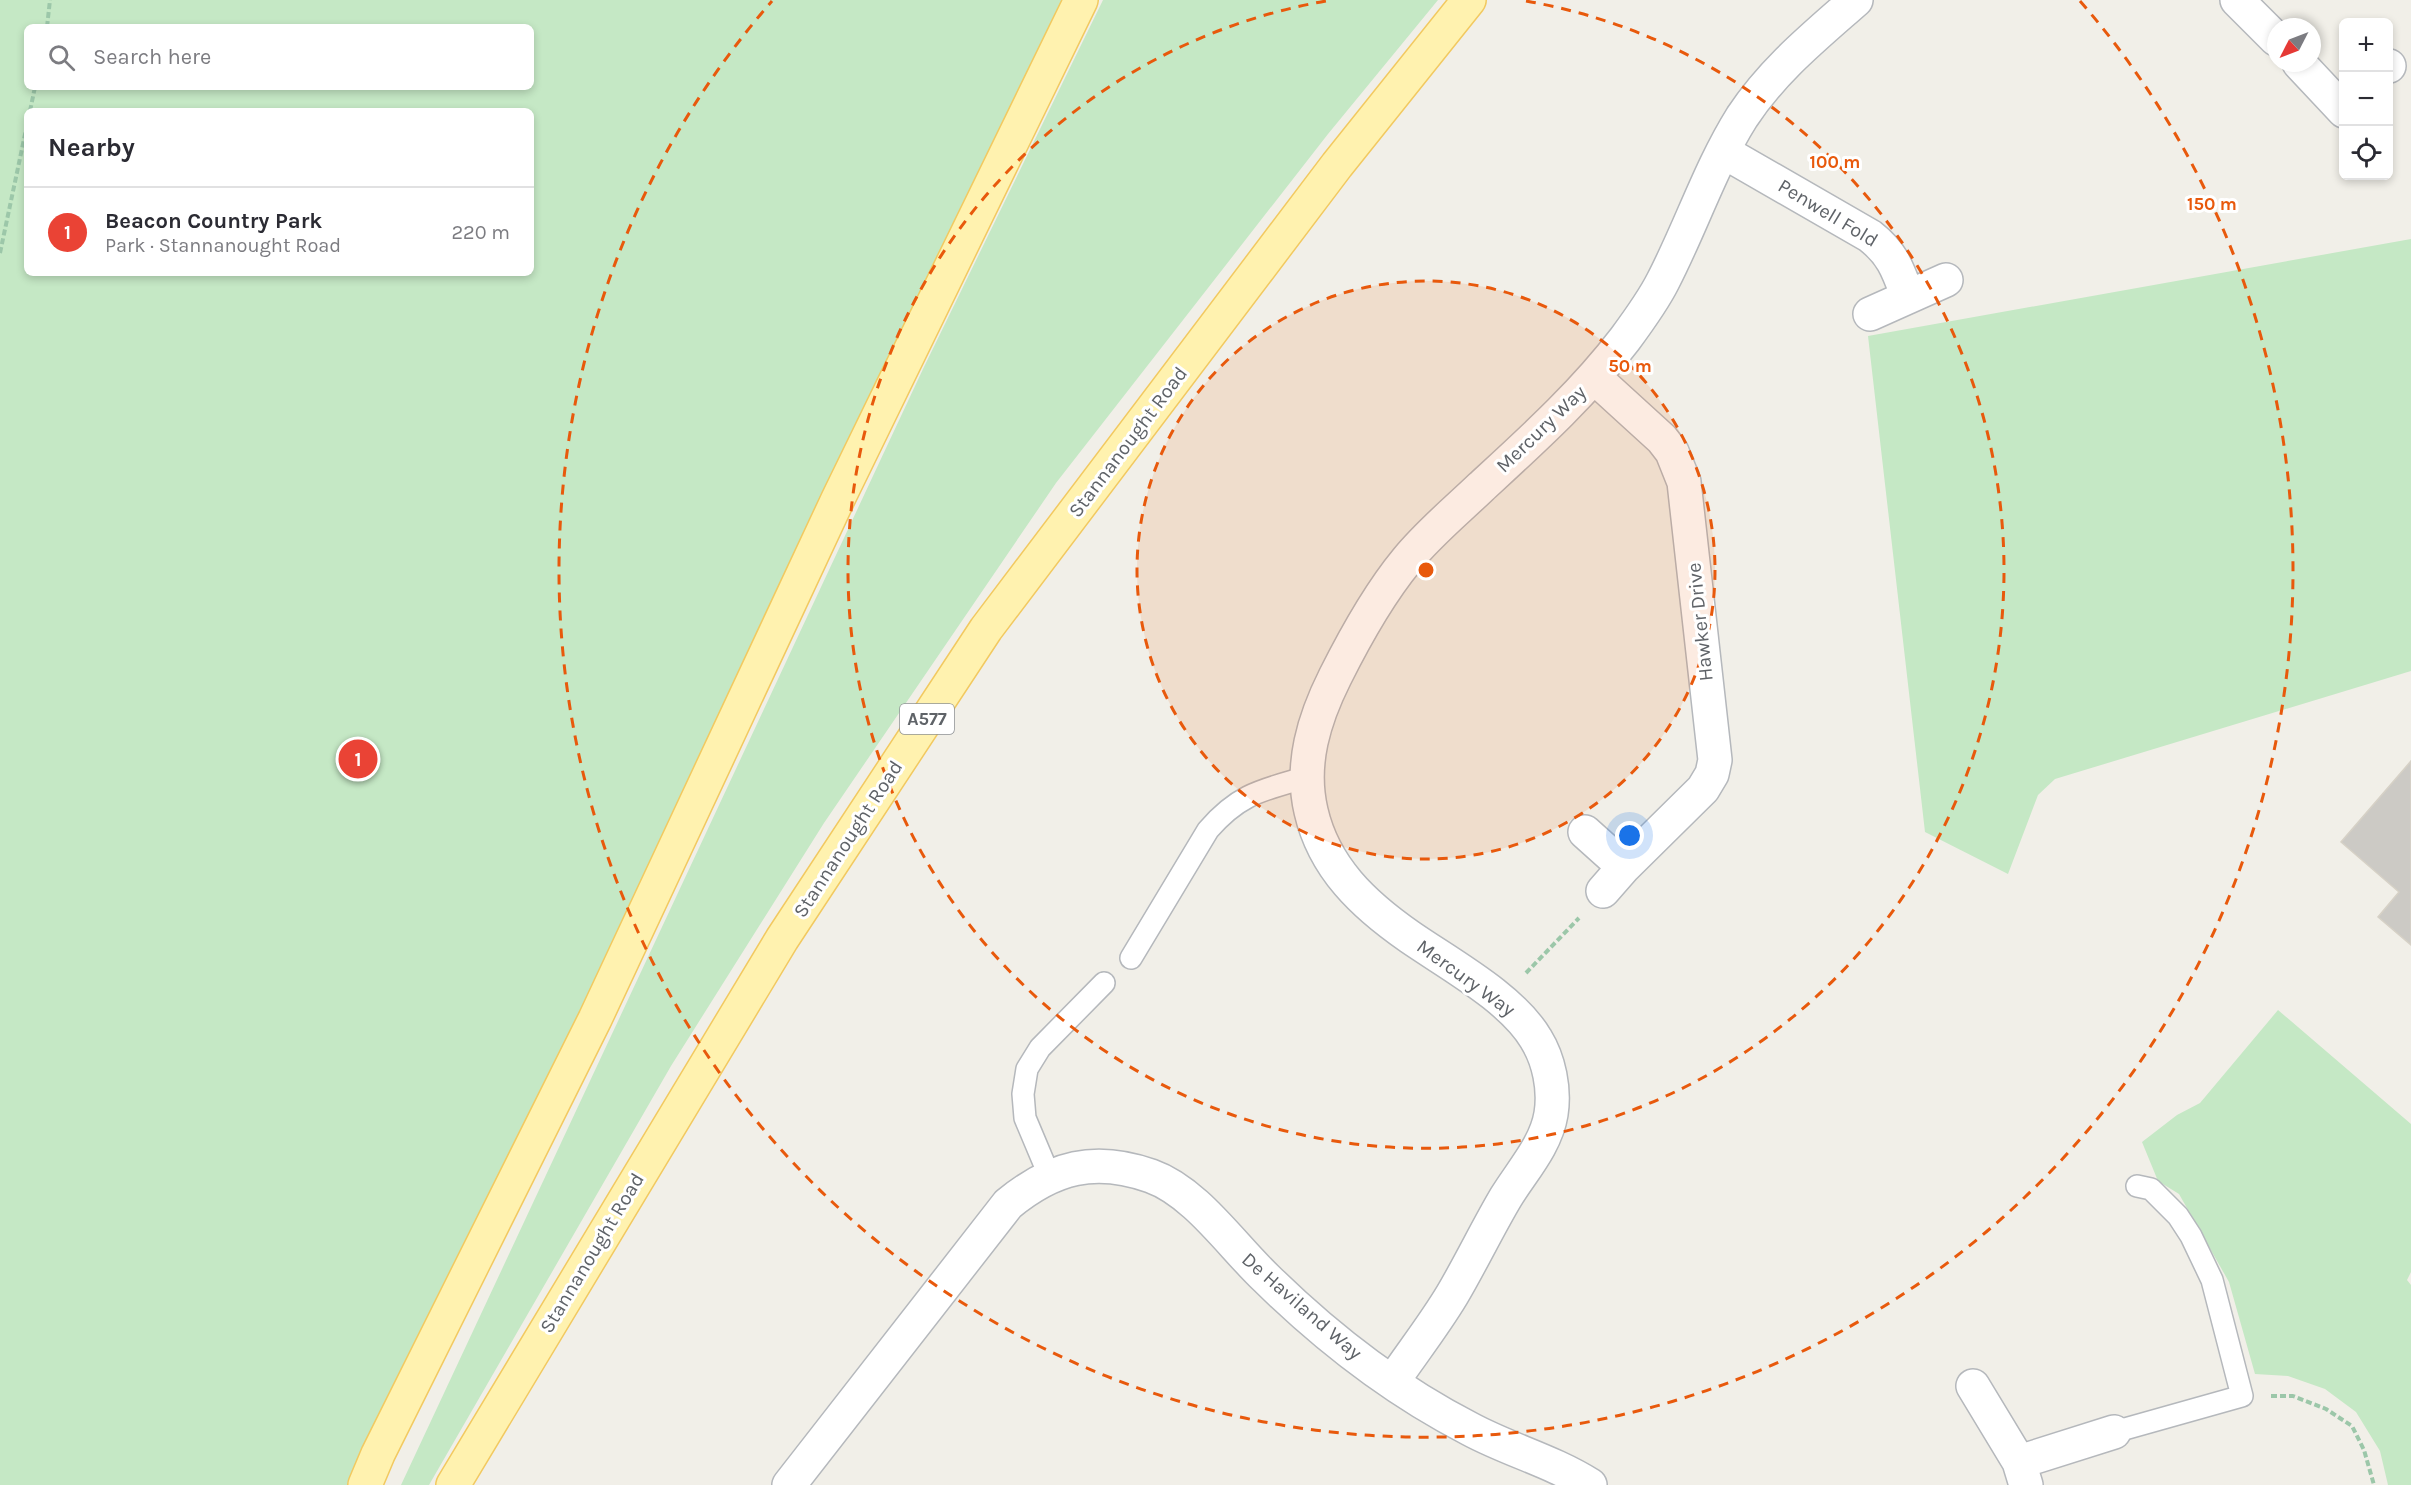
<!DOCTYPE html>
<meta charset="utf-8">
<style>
body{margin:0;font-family:Karla,sans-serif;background:#f7f7f7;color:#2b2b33}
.controls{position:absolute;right:18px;top:18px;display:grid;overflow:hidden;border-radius:9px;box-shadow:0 3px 9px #0003}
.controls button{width:54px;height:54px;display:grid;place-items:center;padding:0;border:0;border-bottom:2px solid #e1e1e2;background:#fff;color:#2b2b33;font:30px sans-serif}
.compass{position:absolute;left:2267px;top:18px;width:54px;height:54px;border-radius:50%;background:#fff;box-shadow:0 3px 9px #0003;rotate:228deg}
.you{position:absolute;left:1630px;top:836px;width:21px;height:21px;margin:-15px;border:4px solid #fff;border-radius:50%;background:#1a73e8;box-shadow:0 0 0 9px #1a73e833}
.badge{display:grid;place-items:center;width:39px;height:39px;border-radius:50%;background:#ea4335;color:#fff;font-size:20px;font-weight:700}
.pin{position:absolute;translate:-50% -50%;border:3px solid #fff;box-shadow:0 2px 6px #0006}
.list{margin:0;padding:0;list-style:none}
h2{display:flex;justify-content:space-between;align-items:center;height:78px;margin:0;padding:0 24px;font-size:26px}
h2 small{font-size:20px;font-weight:400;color:#7c7c81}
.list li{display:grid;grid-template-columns:39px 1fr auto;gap:18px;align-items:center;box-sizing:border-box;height:90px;padding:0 24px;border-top:2px solid #e1e1e2}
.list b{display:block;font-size:22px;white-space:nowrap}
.list p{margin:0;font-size:20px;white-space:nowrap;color:#7c7c81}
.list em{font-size:20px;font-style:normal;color:#7c7c81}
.icon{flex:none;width:33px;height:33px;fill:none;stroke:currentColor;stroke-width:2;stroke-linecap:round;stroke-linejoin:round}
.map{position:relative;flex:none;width:2411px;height:1485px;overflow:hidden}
.search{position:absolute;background:#fff;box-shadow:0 3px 9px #0003;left:24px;top:24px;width:510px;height:66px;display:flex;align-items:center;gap:15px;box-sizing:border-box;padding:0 21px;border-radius:9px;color:#7c7c81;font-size:22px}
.panel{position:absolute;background:#fff;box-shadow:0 3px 9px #0003;left:24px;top:108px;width:510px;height:168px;border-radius:9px}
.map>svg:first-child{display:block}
.green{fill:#c5e8c5;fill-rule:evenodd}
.building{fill:#cccac5;stroke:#d6d1c6;stroke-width:1.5}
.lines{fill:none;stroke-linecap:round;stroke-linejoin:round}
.lane-casing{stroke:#b5b8bc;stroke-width:24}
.street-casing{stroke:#b5b8bc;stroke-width:36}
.primary-casing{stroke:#f2c960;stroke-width:36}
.path{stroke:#9cc7a9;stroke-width:4;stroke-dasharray:6 3;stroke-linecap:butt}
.lane{stroke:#fff;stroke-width:21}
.street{stroke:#fff;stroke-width:33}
.primary{stroke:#fff2af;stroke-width:33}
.ring{fill:none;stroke:#e8590c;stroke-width:3;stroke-dasharray:10 8}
.labels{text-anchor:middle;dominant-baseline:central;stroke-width:6;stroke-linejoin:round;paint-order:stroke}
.shield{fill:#fff;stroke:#8f9295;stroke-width:1.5}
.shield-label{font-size:18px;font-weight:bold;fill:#5f6368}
.street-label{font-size:20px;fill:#5f6368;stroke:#fff}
.centre{fill:#e8590c;stroke:#fff;stroke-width:3}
.ring-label{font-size:18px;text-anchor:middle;font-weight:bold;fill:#e8590c;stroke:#fff;stroke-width:6;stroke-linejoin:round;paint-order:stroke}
</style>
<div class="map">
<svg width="2411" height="1485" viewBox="0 0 2411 1485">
<rect width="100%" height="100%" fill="#f1efe8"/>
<path class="green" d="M0,0H1081L365,1485H0ZM27,27H531V87H27ZM27,111H531V273H27Z
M1103,0H1438L1328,134L1056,483L824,823L671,1066L429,1485H401L923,369Z
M2411,239V671L2055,779L2038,795L2008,874L1925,832L1868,336Z
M2278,1010L2411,1124V1272L2407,1280L2411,1285V1485H2388L2380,1451L2356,1412L2325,1389L2288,1376L2255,1374L2229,1282L2179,1194L2158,1181L2142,1142L2177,1115L2200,1103Z"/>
<path class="building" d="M2411,761V945L2378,917L2399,892L2341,842Z"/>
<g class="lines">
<defs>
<path id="lane" d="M1131,958L1208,830C1240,793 1263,790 1307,777
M1049,1175L1025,1118L1023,1094L1027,1069L1040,1048L1104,983
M2114,1432L2242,1396L2212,1280L2191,1236L2178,1216L2151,1189L2137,1186"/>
<path id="street" d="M2237,0L2276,39
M2299,63L2344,111
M2388,66H2389
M1724,152L1870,236C1893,254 1898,270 1908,297
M1870,314L1946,280
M1594,377L1662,439L1672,452L1684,482L1715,760L1712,774L1703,789L1624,867L1603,891
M1585,832L1624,867
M1393,1381C1412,1353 1434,1325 1452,1295C1471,1263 1487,1229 1506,1197C1522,1171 1546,1145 1551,1114C1555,1089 1549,1060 1536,1039C1512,998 1449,964 1410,937C1364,905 1324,868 1311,811C1300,764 1314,719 1335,677C1355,637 1378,595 1407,560C1429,533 1456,511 1481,487C1532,440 1583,394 1625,339C1639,320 1653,301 1663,281C1691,227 1710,168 1742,117C1773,70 1814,37 1856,0
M1973,1386L2019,1462L2026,1485
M2019,1462L2114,1432
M789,1485L1008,1204C1053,1167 1095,1156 1151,1176C1196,1192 1232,1246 1266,1278C1326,1337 1396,1391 1470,1429C1509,1450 1552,1461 1590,1485"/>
<path id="primary" d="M365,1485L378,1454L595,1019L838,499L1081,0
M453,1485L782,939L986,629L1337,165L1469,0"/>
</defs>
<use href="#lane" class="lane-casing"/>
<use href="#street" class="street-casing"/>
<use href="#primary" class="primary-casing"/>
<path class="path" d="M47,27L50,0
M30,111L35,87
M0,253L27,125
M1526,973L1579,918
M2271,1396H2293L2326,1409L2352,1426L2364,1450L2374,1485"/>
<use href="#lane" class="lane"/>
<use href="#street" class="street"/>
<use href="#primary" class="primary"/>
</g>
<circle cx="1426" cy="570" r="289" fill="#e8590c" fill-opacity=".12"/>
<g class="ring">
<circle cx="1426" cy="570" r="289"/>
<path d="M1526 1A578 578 0 1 1 1326 1"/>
<path d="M2080 1A867 867 0 1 1 772 1"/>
</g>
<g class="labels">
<rect class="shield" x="900" y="704" width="54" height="30" rx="4.5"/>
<g class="shield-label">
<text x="927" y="719">A577</text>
</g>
<g class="street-label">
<text transform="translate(1828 213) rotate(31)">Penwell Fold</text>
<text transform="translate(1541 429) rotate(-44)">Mercury Way</text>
<text transform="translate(1128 442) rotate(-53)">Stannanought Road</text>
<text transform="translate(1700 622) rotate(-96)">Hawker Drive</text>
<text transform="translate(848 839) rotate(-57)">Stannanought Road</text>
<text transform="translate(1466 978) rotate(36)">Mercury Way</text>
<text transform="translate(592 1253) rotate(-59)">Stannanought Road</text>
<text transform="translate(1302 1306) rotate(41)">De Haviland Way</text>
</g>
</g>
<circle cx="1426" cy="570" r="9" class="centre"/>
<g class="ring-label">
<text x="1835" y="168">100 m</text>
<text x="2212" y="210">150 m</text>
<text x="1630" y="372">50 m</text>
</g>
</svg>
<div class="controls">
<button>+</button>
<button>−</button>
<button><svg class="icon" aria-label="locate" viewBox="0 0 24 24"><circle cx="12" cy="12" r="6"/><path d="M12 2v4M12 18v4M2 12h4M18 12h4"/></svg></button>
</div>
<svg class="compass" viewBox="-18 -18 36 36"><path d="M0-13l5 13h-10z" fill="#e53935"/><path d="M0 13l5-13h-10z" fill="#7c7c81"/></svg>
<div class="you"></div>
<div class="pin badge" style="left:358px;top:759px">1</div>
<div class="search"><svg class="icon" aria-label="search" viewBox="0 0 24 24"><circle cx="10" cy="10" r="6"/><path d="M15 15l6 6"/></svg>Search here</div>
<section class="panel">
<h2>Nearby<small></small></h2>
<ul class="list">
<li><span class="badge">1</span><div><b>Beacon Country Park</b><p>Park · Stannanought Road</p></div><em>220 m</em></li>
</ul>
</section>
</div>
